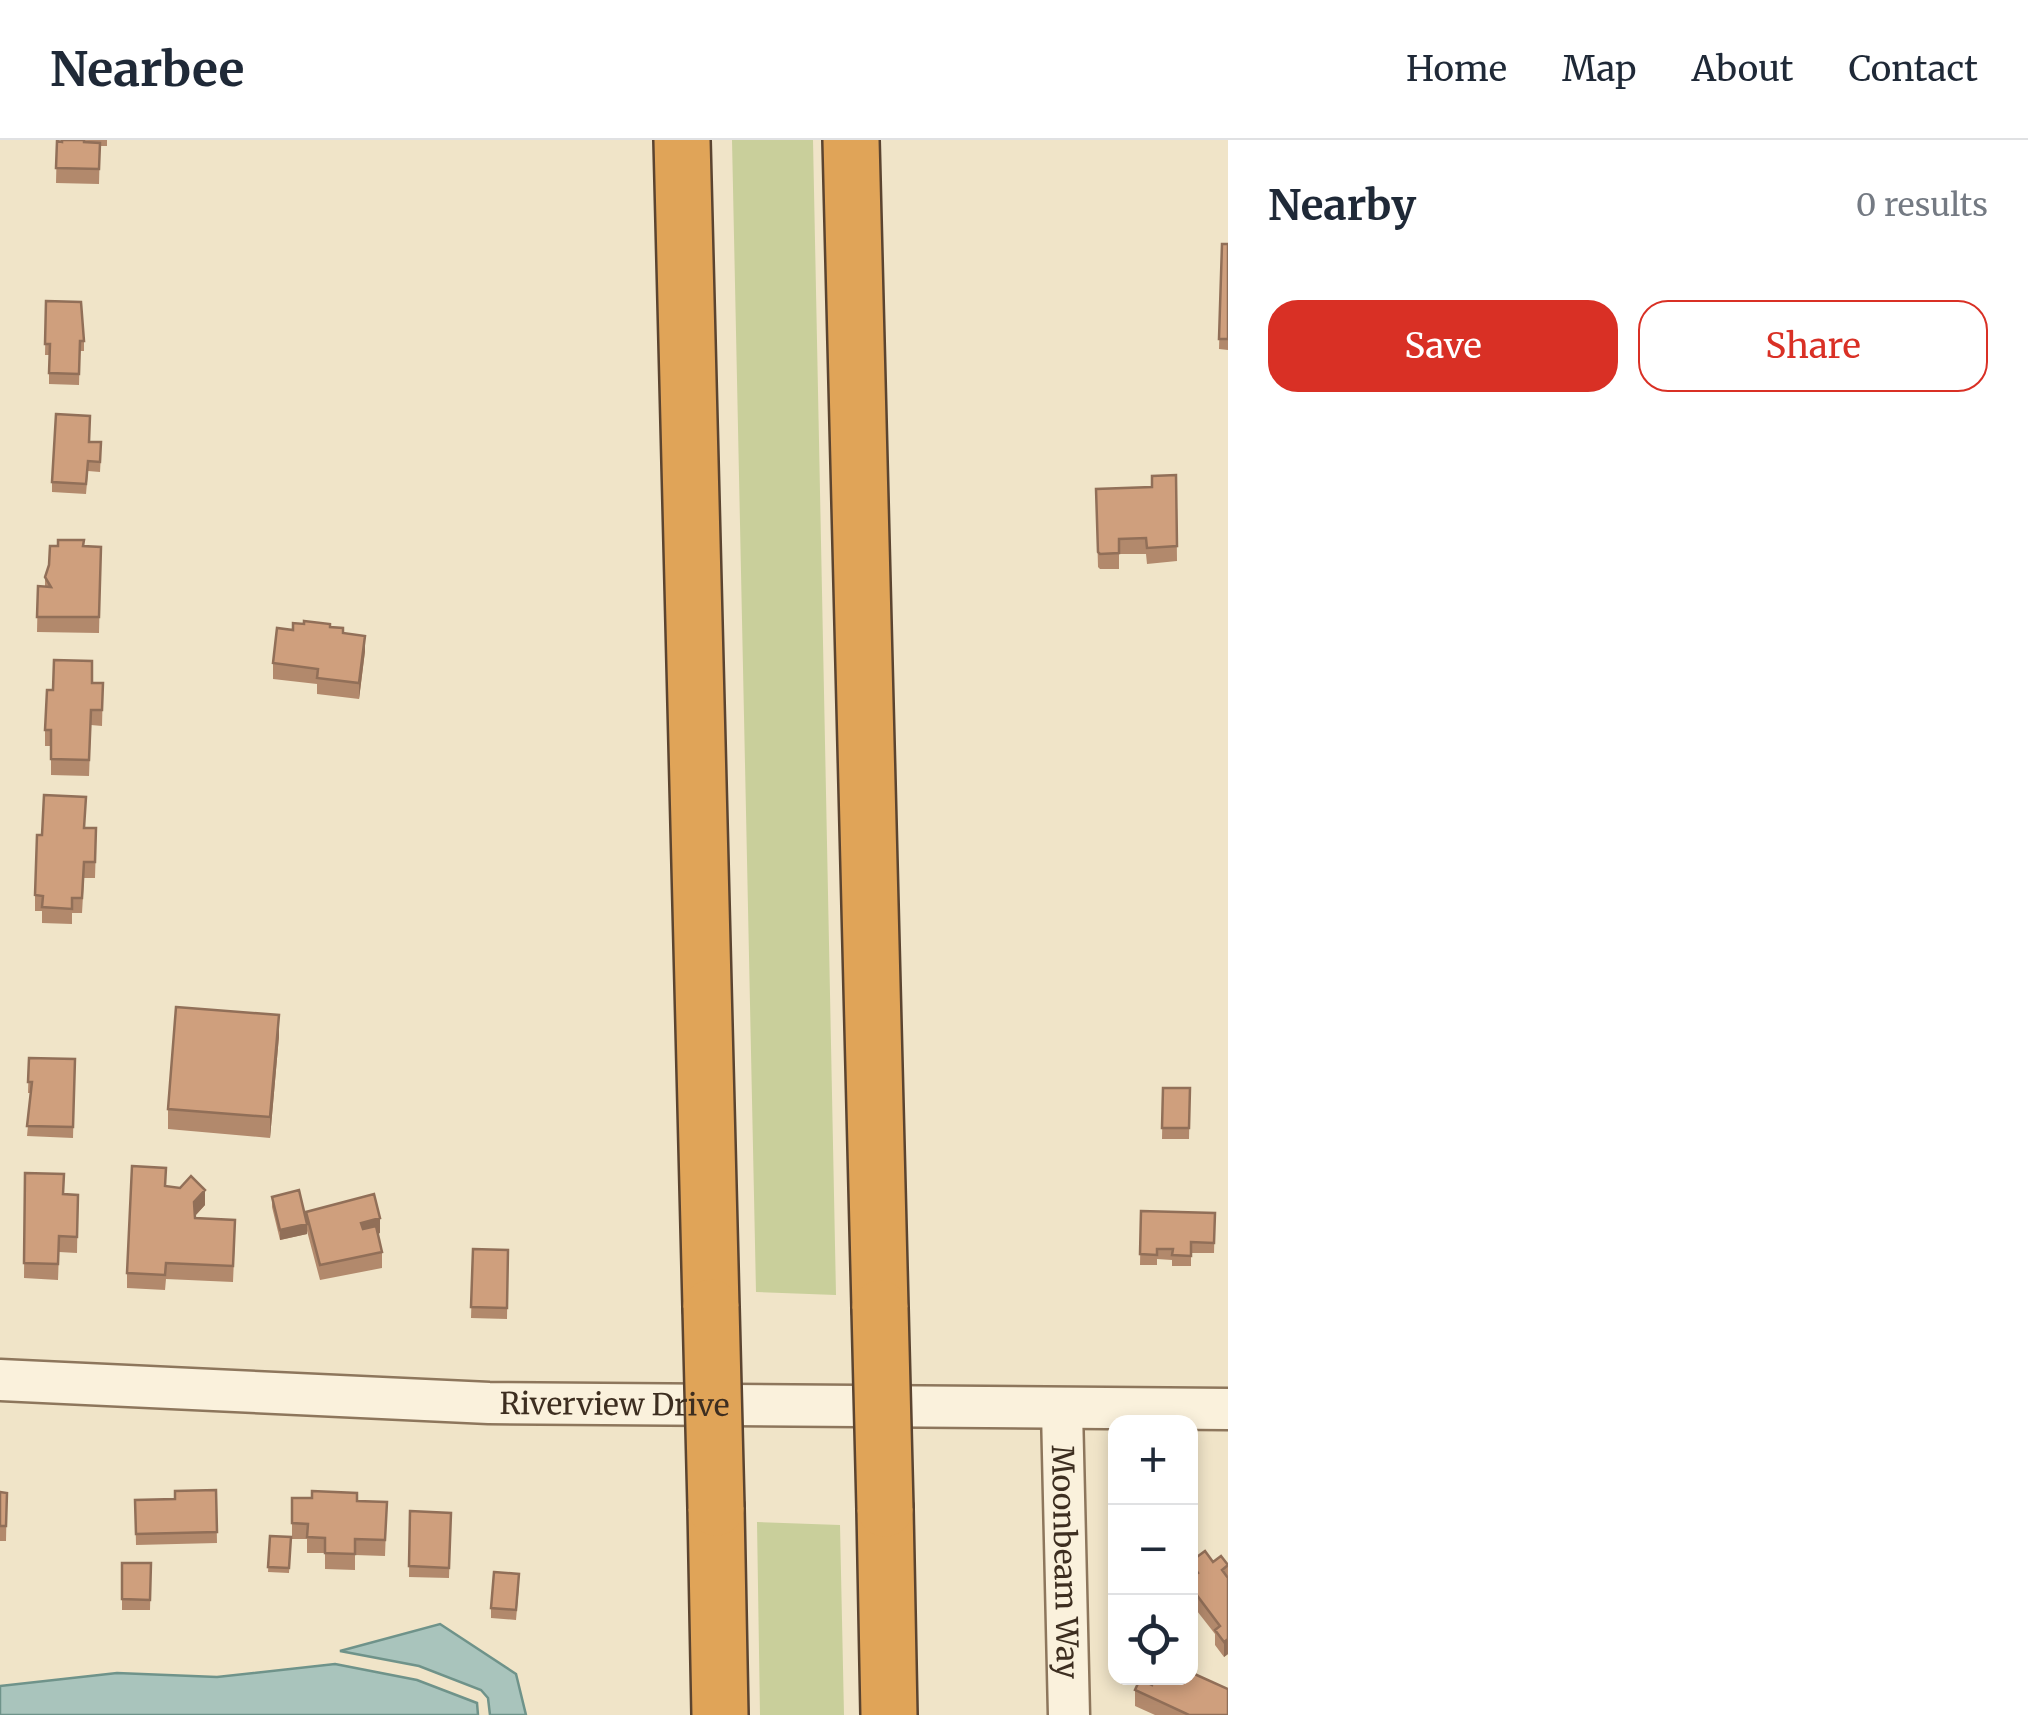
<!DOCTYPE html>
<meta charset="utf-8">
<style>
body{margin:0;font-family:Merriweather,serif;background:#f2f2f3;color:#1f2937}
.controls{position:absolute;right:30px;bottom:30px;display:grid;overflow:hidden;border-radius:20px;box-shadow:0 5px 15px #0003}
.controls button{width:90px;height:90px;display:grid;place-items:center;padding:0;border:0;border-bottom:2px solid #e0e1e3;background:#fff;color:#1f2937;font:50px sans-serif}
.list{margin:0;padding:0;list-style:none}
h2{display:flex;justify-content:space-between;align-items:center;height:130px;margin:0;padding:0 40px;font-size:42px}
h2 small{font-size:32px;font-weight:400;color:#747a83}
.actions{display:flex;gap:20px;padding:30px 40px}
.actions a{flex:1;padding:22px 0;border:2px solid #d93025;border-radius:30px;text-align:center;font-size:35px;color:#d93025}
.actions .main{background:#d93025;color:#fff}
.icon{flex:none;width:55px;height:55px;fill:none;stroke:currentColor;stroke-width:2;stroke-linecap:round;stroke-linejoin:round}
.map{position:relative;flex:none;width:1228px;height:1575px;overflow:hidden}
header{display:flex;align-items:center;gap:60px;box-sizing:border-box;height:140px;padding:0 50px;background:#fff;border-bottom:2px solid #e0e1e3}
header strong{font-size:48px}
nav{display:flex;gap:55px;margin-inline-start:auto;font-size:35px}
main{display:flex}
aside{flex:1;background:#fff}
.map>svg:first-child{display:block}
.green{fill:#c9cf9b}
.water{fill:#a9c4bc;stroke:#6f938a;stroke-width:2.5}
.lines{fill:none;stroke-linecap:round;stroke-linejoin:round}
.minor-casing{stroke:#8d765c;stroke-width:45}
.highway-casing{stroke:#5b4430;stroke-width:60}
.minor{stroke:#faf1dc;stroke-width:40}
.highway{stroke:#e0a458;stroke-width:55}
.highway-bridge-casing{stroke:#5b4430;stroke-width:60;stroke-linecap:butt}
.highway-bridge{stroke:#e0a458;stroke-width:55}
.wall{fill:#b2896c}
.shaded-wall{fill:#916f58}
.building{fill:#cf9f7d;stroke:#916f58;stroke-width:2.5}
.labels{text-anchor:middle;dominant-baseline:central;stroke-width:8;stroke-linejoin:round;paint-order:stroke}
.street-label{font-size:30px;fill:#3d2e20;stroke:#f7eed8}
</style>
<header>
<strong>Nearbee</strong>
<nav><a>Home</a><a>Map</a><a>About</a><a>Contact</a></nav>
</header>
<main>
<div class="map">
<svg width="1228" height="1575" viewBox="0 0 1228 1575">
<rect width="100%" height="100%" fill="#f0e4c8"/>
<path class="green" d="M732,0H813L836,1155L756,1152Z
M757,1382L840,1385L844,1575H760Z"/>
<path class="water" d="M440,1484L516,1534L526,1575H490L488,1558L481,1550L419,1526L340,1511Z
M335,1524L417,1540L477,1563L478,1575H0V1546L117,1533L217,1537Z"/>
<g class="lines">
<defs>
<g id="minor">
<path id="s1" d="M0,1240L489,1263L1228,1269"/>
<path id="s2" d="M1062,1270L1069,1575"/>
</g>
<path id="highway" d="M682,0L711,1167
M851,0L880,1168
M716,1368L720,1575
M885,1369L889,1575"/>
</defs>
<use href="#minor" class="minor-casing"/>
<use href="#highway" class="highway-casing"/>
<use href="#minor" class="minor"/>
<use href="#highway" class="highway"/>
<defs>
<path id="highway-bridge" d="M711,1167L716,1368
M880,1168L885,1369"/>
</defs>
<use href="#highway-bridge" class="highway-bridge-casing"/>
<use href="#highway-bridge" class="highway-bridge"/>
</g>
<path class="wall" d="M62,0H107V6H100L99,44L56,43L57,1L62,2Z
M1222,104H1228V210L1219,209Z
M46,161L84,201V211H80L79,245L49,244V215H45Z
M90,302L101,313L100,332L88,331L86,354L52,352V342Z
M1176,335L1177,421L1147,424L1146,414H1119V429H1100L1098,427L1096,349L1152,347Z
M58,406L101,407L99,493L37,492L38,446H45V437Z
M330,487L343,493L365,511L359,559L317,554V544L273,539V523L293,490Z
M92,543H103L102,586L91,585L89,636L51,635V606H45V590L53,550Z
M85,688L96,704L95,738H84L82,773H72V784L42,783V771H35V755L42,695Z
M279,896L270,998L168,989V969Z
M29,918L75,919L73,998L27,996L31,953H28Z
M1163,948H1190L1189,999H1162Z
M25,1033L64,1054L78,1055L77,1113L59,1112L58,1140L24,1138Z
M166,1046L205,1065L195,1076V1078L235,1095L233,1142L166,1139L165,1150L127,1148V1133Z
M272,1057L306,1080V1072L380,1093L378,1094L382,1112V1128L320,1140L307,1091V1094L280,1100L272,1067Z
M1141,1071L1215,1073L1214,1113H1191V1126H1172V1120L1157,1119V1125H1140Z
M473,1109L508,1110L507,1179L471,1178Z
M216,1350L217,1403L136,1405L135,1360L175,1359Z
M0,1352L7,1353L6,1401H0Z
M292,1358L387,1362L385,1416L355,1415V1430L325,1429V1413H307V1399H292Z
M410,1371L451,1373L449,1438L409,1437Z
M270,1396L291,1397L289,1433L268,1432Z
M1190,1422H1213L1228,1425V1514L1224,1517L1215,1505V1494L1190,1462Z
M122,1423H151L150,1470H122Z
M519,1445L516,1480L491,1478V1468Z
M1135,1550L1228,1575H1155L1135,1566Z"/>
<path class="shaded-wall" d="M365,496V511L359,559V543Z
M279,875V896L270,998V977Z
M205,1050V1065L194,1077V1062Z
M380,1078V1093L361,1099V1083Z
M307,1084V1094L280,1100V1090Z
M1228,1499V1514L1224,1517V1502Z"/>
<path class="building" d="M62,0H84V2L100,3L99,29L56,28L57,1L62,2Z
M1222,104H1228V199H1219Z
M46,161L81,162L84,201H80L79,234L49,233L50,204H45Z
M56,274L90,276L89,302H101L100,322L88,321L86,344L52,342Z
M1176,335L1177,406L1147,408L1146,398L1119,399V413L1100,414L1098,412L1096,349L1152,347V336Z
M58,400H84L83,406L101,407L99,477H37L38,446L51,447L45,437L49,425L50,406H58Z
M304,481L330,484V487L343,488V493L365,496L359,543L317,538L318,529L273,523L277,488L293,490V483L304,484Z
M54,520L92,521V543H103L102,570H91L89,620L51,619V590H45L47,550H53Z
M44,655L86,657L84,688H96L95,722H84L82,758H72V769L42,767L43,756L35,755L37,695H42Z
M176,867L279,875L270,977L168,969Z
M29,918L75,919L73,987L27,986L32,942H28Z
M1163,948H1190L1189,988H1162Z
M132,1026L166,1028L165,1046L180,1048L191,1036L205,1050L194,1062L195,1078L235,1080L233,1126L166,1123L165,1135L127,1133Z
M25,1033L64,1034L63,1054L78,1055L77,1097L59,1096L58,1124L24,1123Z
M299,1050L307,1084L280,1090L272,1057Z
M374,1054L380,1078L361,1083L363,1089L376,1086L382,1112L320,1125L306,1072Z
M1141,1071L1215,1073L1214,1103L1191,1102V1116L1172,1115L1173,1109H1157V1115L1140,1114Z
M473,1109L508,1110L507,1168L471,1167Z
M216,1350L217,1392L136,1394L135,1360L175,1359V1351Z
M312,1351L357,1353V1361L387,1362L385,1400L355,1399V1414L325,1413V1398L307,1397L308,1384L292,1383V1358H312Z
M0,1352L7,1353L6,1386H0Z
M410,1371L451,1373L449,1428L409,1426Z
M270,1396L291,1397L289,1428L268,1427Z
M1205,1411L1213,1422L1221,1416L1228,1425L1222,1430L1228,1438V1499L1224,1502L1215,1490L1220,1486L1190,1446V1438L1198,1433L1190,1422Z
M122,1423H151L150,1460L122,1459Z
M494,1432L519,1434L516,1470L491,1468Z
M1190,1532L1228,1549V1575H1189L1135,1550L1140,1539L1152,1545L1155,1538H1190Z"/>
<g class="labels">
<g class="street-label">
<text stroke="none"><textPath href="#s1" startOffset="615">Riverview Drive</textPath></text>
<text stroke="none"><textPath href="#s2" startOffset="152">Moonbeam Way</textPath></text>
</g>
</g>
</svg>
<div class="controls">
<button>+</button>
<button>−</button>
<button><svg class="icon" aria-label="locate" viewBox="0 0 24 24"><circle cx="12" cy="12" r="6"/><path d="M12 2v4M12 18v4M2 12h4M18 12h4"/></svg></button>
</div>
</div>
<aside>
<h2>Nearby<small>0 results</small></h2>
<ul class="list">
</ul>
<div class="actions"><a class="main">Save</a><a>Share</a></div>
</aside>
</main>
